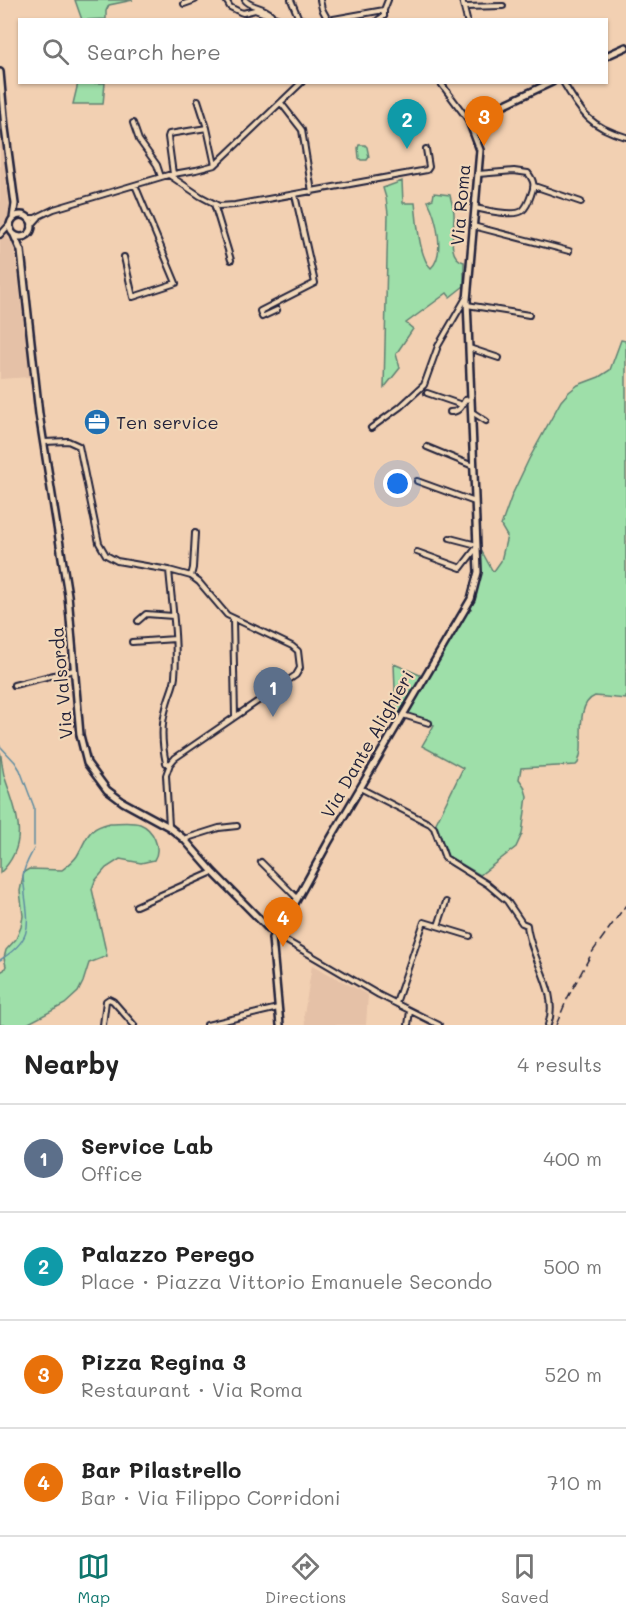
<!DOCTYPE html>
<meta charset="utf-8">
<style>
body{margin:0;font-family:Mali,sans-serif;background:#f2f2f2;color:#222}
.you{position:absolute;left:398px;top:484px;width:21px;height:21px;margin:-15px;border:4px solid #fff;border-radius:50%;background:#1a73e8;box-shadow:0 0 0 9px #1a73e833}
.badge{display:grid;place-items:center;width:39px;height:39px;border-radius:50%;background:#0f766e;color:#fff;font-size:20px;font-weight:700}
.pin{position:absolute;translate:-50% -50px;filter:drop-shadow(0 2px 3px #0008)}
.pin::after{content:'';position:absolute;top:32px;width:21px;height:18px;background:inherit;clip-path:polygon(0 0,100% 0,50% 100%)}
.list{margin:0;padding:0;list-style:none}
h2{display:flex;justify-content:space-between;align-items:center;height:78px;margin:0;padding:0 24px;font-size:26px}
h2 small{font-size:20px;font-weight:400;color:#767676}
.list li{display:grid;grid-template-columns:39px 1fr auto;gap:18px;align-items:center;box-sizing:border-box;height:108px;padding:0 24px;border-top:2px solid #e0e0e0}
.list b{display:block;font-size:22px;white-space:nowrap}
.list p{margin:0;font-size:20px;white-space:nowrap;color:#767676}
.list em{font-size:20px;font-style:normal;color:#767676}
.icon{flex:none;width:33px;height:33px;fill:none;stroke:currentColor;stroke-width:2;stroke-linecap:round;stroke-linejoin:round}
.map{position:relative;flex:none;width:626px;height:1025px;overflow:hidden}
.search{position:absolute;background:#fff;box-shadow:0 2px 4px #0004;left:18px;right:18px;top:18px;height:66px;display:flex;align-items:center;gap:15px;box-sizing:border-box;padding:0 21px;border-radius:0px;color:#767676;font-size:22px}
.sheet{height:510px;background:#fff}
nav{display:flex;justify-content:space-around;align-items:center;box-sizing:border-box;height:84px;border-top:2px solid #e0e0e0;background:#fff;font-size:16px;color:#767676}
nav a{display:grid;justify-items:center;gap:3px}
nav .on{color:#0f766e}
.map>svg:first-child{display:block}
.built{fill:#e5c1a7}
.green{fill:#9edfa9;stroke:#608072;stroke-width:1.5}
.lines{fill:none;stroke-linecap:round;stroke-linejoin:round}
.stream{stroke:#5e8ca1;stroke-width:1.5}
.street-casing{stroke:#22223b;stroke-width:8}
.secondary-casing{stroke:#22223b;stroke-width:10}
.street{stroke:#f2d8b9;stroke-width:4}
.secondary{stroke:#f2d8b9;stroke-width:5}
.rail{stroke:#22223b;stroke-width:1.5;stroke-dasharray:9 4.5;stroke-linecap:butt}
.labels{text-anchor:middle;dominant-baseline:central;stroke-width:4.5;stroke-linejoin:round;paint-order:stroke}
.street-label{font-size:18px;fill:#22223b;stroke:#f2d8b9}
.poi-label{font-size:18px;fill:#22223b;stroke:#f2d8b9;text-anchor:start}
</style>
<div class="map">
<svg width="626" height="1025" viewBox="0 0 626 1025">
<rect width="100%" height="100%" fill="#f2d0b2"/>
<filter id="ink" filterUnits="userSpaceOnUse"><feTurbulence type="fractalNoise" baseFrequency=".0167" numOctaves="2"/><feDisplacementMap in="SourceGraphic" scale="12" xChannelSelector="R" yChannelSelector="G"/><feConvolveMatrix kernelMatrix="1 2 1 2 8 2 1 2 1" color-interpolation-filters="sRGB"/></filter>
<g filter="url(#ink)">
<path class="built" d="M0,121L10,216L6,222L8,239L14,243L30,377L0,379Z
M312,965L368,995L366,1025H305L304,1015Z"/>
<path class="green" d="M75,0H133L109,5L106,11V19L82,20Z
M78,83H105L103,104H73Z
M359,145H365L367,147L369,157L367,160H361L359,158L358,148Z
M402,181L403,203H415C417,219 419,258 431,268C446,254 436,217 428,201L433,199L434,193L450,195C451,201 454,208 454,214C455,228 445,257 464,262V286L450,297L447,293L406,323L413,329L396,354L400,368L384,388L388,214L386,198L383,188Z
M621,340L626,341V699L595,696C577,703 582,734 581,749C581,754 579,759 578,763L576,765L521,768L519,779L524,786L527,796L522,834L516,847L480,875L448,856L436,823L463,768L422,746L434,725L396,714L394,664L427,678L467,607L471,609L480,572V548L492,570L494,571L501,561L507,536L501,526L512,495L529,459L561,401L569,392L578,385L599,377L610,370Z
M0,752C2,759 2,767 4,775C15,810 32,842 0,873Z
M110,823C119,823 131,821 140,824C153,829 162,848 154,860L141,863L120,859L106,868L95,881L92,889L107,956L89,963L83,982L78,992L65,1004L25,1025H0V972L4,970L6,966L4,958L6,950L16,939L21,927L23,916L20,891L24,872L29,869L62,870C67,866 73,862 77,856C88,838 85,829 110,823Z"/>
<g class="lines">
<path class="stream" d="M0,746L15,762L20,770L34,807V846
M0,960C30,941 30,929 25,895C25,889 23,882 23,876C24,866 29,858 34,849"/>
<defs>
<path id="street" d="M226,0L230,7L240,12L243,13L255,10L282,20
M245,0C250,7 262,6 271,14
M291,0L299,19L304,20
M320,0L322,9L328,20
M462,0L467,20
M184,4L195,0
M464,7L503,6
M384,16V10L388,0
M328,20L384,10
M378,20L384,16
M440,82L469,121
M563,82C582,114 590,127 626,137
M198,100L207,128
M281,103L302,130L312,192
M133,123L139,140L157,165L161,177
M173,174L168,137L169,134L207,128L215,165
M169,175L200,196L219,206L235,205L427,170L429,167L426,149
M534,186L581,202
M214,204L231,260
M475,208C486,210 513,217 522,211C527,207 529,201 531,195C535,185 534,181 528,173L514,171L478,174
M28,218H35L54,209L168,175L196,170L215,165L302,82
M31,226L39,217
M473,226L569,251
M0,235L10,224
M124,257L133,297L176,283L135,185
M467,305L529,315
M277,310L262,317L260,311L315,283L295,195
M469,348L499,358
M427,393L462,405
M450,412C459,412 461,407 465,400L471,399
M472,412L486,421
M371,428L400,407L424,385L438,346L467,296
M44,442L68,441L79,446L99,543L106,555L117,561L169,570L191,576L199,582L227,615L292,646L298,651L300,668L296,675L175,758L170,764
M427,447L473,466
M417,481L475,502
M450,538L477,545
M417,552L461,568L477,547
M191,576L193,568L195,533
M233,619L235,716
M138,621L146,614L173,616
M132,642L175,639
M14,685L74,670
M403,715L429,723
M360,788L430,824L434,828L445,858L487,884L507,901L522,923L527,925C530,959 560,991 548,1025
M169,826L166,775L170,764L166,763C162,745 161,725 166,708C168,697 174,687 175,677C178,642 172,605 169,570
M184,839L219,828L237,826
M261,862L297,898
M136,906L213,872
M438,926L446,902
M278,936L379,995L439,1025
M396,1003L424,922L470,936
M103,1025L106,1001L109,999L113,1001L134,1025
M207,1025L278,1008
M408,1025L410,1011"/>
<path id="secondary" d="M606,56L626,47
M0,72L5,128L15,204L13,218
M10 226a11 11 0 1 1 22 0a11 11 0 1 1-22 0Z
M14,235L21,251L39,414L68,595L80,735L87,763L107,790L123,802L169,827L184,839L213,872L272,932
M278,934L328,843L471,599L478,572L467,300L480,150L469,121L552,82
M272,938L280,1025"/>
</defs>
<use href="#street" class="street-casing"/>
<use href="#secondary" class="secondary-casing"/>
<use href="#street" class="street"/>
<use href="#secondary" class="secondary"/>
<path class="rail" d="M556,1025L568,997L593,951L626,905"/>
</g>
</g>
<defs>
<symbol id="office-disc" viewBox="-11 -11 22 22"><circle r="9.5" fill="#1f6fb2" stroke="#f2d8b9"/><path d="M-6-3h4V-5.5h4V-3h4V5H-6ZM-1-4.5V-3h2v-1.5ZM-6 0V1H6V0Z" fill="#fff"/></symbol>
</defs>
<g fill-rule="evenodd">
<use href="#office-disc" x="82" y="407" width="30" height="30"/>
</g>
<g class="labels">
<g class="street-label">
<text transform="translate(460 205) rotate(-85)">Via Roma</text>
<text transform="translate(61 683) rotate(-95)">Via Valsorda</text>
<text transform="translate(367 744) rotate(-60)">Via Dante Alighieri</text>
</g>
<g class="poi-label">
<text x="116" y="422">Ten service</text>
</g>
</g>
</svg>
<div class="you"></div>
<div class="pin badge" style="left:273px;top:717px;background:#5c6f8a">1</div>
<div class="pin badge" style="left:407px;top:149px;background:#0f9aa8">2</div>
<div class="pin badge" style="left:484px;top:146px;background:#e8710a">3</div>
<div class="pin badge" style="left:283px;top:947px;background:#e8710a">4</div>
<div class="search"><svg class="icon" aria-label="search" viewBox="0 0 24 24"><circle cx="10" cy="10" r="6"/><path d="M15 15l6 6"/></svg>Search here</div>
</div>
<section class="sheet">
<h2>Nearby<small>4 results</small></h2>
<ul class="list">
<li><span class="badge" style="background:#5c6f8a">1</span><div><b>Service Lab</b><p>Office</p></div><em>400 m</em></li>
<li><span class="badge" style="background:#0f9aa8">2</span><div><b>Palazzo Perego</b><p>Place · Piazza Vittorio Emanuele Secondo</p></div><em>500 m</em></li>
<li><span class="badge" style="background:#e8710a">3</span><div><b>Pizza Regina 3</b><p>Restaurant · Via Roma</p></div><em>520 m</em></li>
<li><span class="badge" style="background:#e8710a">4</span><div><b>Bar Pilastrello</b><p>Bar · Via Filippo Corridoni</p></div><em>710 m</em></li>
</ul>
</section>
<nav>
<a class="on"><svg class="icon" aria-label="map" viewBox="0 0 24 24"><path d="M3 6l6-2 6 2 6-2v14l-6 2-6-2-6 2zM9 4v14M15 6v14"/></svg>Map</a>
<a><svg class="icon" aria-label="directions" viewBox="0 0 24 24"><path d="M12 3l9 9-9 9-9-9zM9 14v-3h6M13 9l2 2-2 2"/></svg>Directions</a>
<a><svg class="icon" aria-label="saved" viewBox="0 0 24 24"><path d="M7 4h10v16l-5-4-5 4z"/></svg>Saved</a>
</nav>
